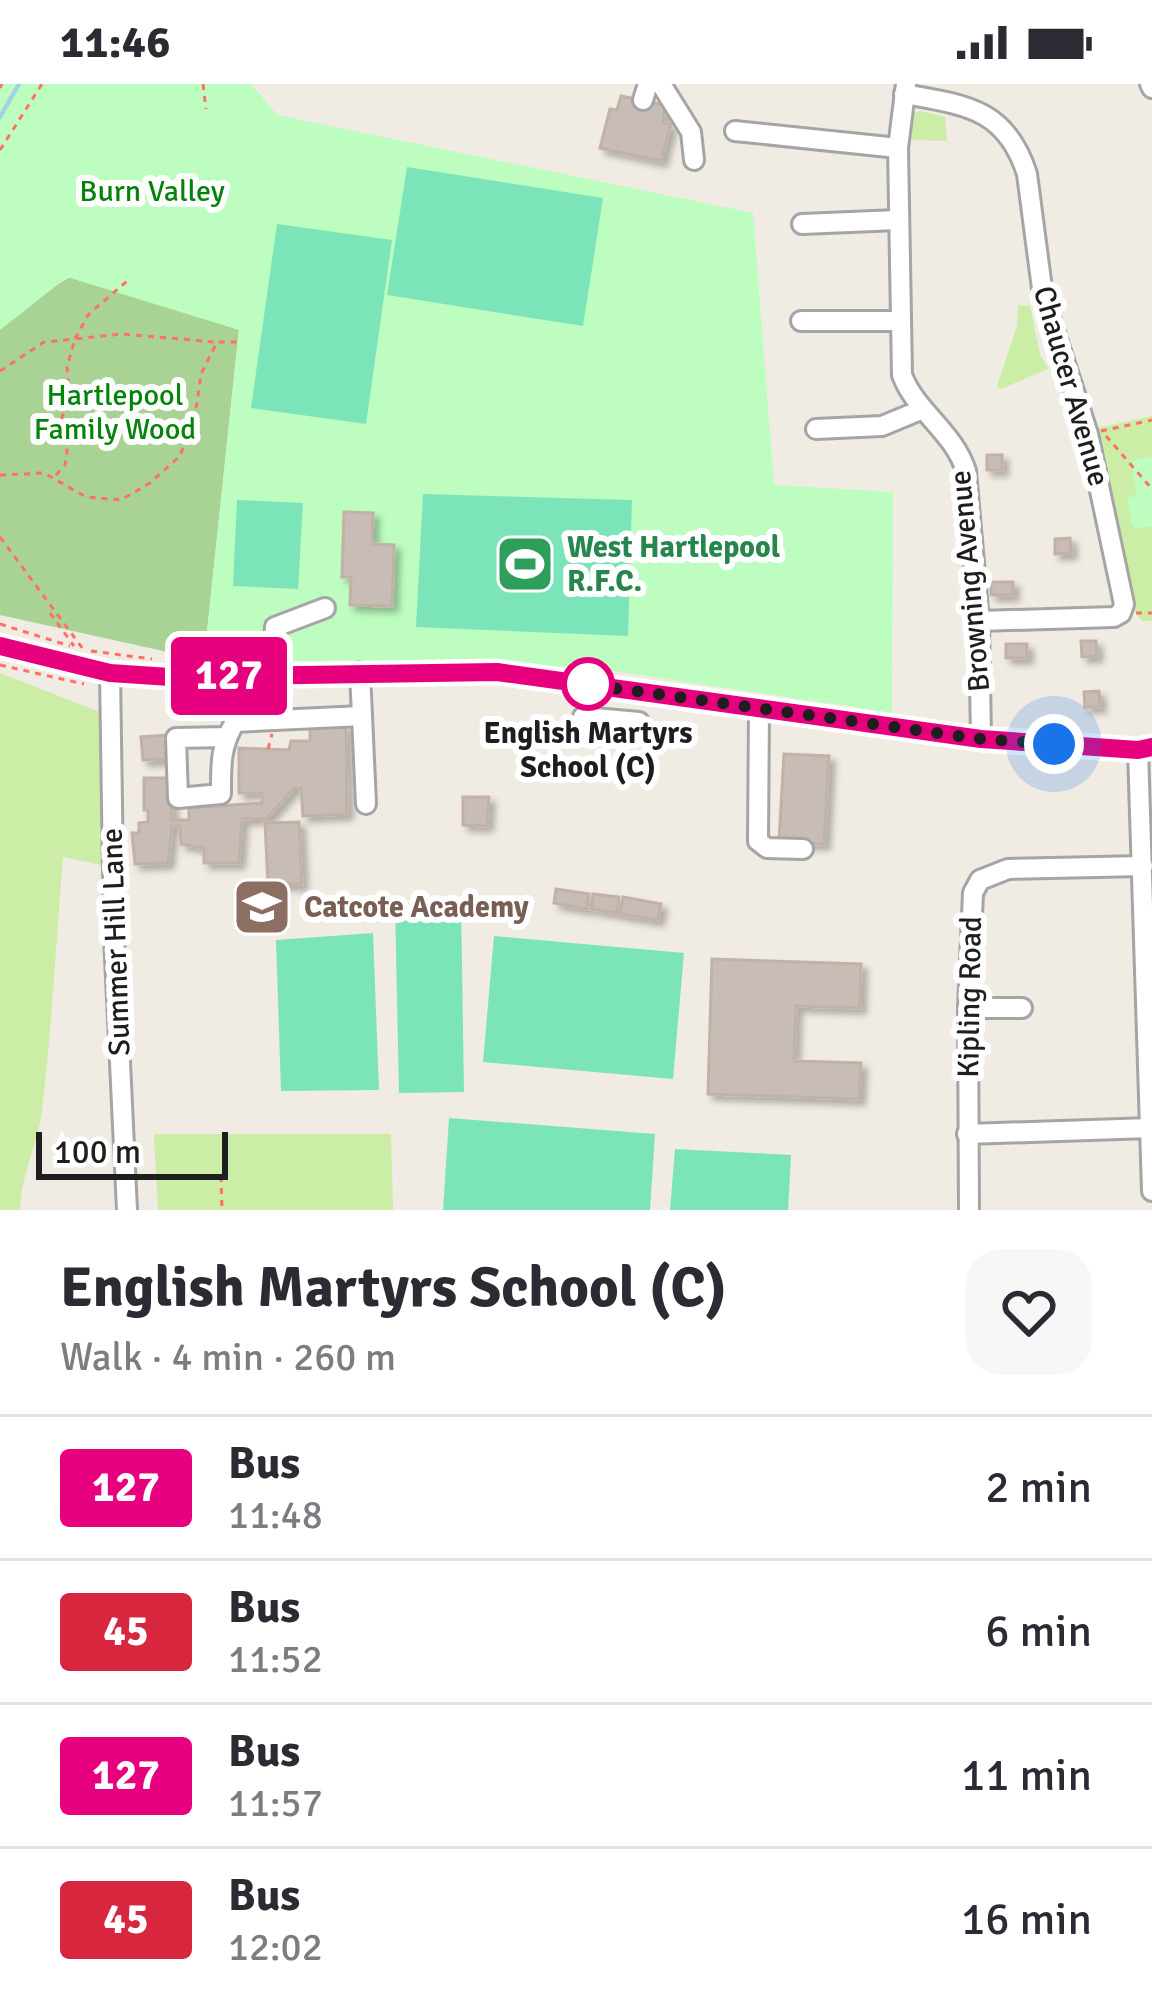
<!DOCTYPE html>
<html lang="en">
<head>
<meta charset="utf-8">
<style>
  body { margin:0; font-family:Signika,sans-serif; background:#f7f7f7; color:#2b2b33; height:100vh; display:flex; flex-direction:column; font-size:45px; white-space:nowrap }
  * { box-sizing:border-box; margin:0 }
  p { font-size:39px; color:#7c7c81 }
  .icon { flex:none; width:66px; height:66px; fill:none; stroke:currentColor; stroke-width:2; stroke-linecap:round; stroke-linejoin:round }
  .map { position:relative; height:1126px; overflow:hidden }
  .details { display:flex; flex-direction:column; background:#fff; flex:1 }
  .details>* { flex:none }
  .badge { padding:0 24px; border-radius:9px; font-size:42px; line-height:78px }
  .scale { position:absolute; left:36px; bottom:30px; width:192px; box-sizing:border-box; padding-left:12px; border:6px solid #1e1e1e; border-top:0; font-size:33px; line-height:42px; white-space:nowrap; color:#1e1e1e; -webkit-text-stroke:9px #fff; paint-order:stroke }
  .you { position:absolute; width:60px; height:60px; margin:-30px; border:9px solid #fff; border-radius:50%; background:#1a73e8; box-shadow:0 0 0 18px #1a73e833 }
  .map>.badge { position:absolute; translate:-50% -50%; box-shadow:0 0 0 6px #fff }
  .round { display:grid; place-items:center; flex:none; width:126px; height:126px; border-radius:36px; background:#f7f7f7 }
  .overview { display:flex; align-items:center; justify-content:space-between; height:204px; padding:0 60px }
  h1 { font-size:57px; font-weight:700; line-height:90px }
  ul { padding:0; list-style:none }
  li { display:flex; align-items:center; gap:36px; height:144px; padding:0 60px; border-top:3px solid #e1e1e2 }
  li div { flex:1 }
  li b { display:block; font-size:45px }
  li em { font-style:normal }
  li .badge { min-width:132px; font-weight:700; text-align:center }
  .status { display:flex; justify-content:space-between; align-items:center; height:84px; padding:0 60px; background:#fff; direction:ltr }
  .status svg { height:33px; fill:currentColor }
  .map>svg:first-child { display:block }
  .grass { fill:#cbeda5 }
  .forest { fill:#a9d295 }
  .park { fill:#bdfdc0 }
  .pitch { fill:#7ce4b9 }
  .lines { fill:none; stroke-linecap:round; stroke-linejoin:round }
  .stream { stroke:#a0d4e0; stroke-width:4.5 }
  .building { fill:#c8bdb6; stroke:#c2b1a4; stroke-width:3; filter:url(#shadow) }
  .minor-casing { stroke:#a5a5a5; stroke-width:24 }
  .path { stroke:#ff7065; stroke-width:3; stroke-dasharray:6 6; stroke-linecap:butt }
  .minor { stroke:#fff; stroke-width:18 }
  .line-casing { stroke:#fff; stroke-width:27 }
  .line { stroke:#e6007e; stroke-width:18 }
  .walk { stroke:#1e1e1e; stroke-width:12; stroke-dasharray:0 21.6 }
  .stop-dot { fill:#fff; stroke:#e6007e; stroke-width:6 }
  .labels { text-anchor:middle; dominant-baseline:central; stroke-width:12; stroke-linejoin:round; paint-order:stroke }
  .park-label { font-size:30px; fill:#04830b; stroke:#fff }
  .street-label { font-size:30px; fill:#1e1e1e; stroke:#fff }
  .leisure-label { font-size:30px; font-weight:bold; fill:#27864d; stroke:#fff; text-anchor:start }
  .stop-label { font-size:30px; font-weight:bold; fill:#1e1e1e; stroke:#fff }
  .education-label { font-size:30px; font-weight:bold; fill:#785e54; stroke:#fff; text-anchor:start }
</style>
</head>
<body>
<div class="status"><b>11:46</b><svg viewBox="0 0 49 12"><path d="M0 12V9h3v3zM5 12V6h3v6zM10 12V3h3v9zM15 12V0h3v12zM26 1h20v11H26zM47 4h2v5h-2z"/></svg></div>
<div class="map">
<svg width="1152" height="1126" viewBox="0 0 1152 1126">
  <defs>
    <filter id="shadow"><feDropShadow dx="5.5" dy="5.5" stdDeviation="3" flood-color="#0004"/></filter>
  </defs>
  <rect width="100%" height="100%" fill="#f0ebe3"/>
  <g class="grass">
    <polygon points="920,27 945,33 947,57 911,56 913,30"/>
    <polygon points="1018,221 1030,222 1040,270 1048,285 1001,305 997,302 1017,242"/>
    <polygon points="1152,332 1152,537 1142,537 1127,518 1088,346"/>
    <path d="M 0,589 L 100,628 L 102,781 L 63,773 C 56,857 52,942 42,1026 C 38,1061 20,1092 20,1126 L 0,1126 Z"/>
    <polygon points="154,1050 391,1050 393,1126 158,1126"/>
  </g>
  <polygon class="forest" points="73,191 239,245 204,576 0,531 0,236"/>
  <g class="park">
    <polygon points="0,0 251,0 277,31 753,129 774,401 893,408 892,629 588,583 204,576 239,246 67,193 0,246"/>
    <polygon points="1152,372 1152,442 1137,445 1132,441 1127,414 1136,412 1132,377"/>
  </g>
  <g class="pitch">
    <polygon points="407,83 603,114 583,242 387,211"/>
    <polygon points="277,140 392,156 366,340 251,324"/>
    <polygon points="423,410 632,416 628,552 416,543"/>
    <polygon points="237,416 303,419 298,505 233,502"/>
    <polygon points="461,817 464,1008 399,1009 395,819"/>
    <polygon points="373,849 379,1006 281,1007 276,856"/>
    <polygon points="494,852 684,869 673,995 483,978"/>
    <polygon points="449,1034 655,1050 650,1126 443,1126"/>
    <polygon points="675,1065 791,1071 788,1126 670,1126"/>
  </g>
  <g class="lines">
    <polyline class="stream" points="0,33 19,0"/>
  </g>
  <g class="building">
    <polygon points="621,12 665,21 663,39 671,40 661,77 600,64 610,25 617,26"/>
    <rect x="987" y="371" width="15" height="15"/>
    <polygon points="344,428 373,429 372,460 394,461 392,522 350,521 351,493 342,493"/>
    <polygon points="1070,454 1071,469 1055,470 1055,455"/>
    <rect x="991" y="498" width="22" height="13"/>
    <polygon points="1081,557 1096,557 1097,572 1082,573"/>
    <rect x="1006" y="560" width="21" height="14"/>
    <polygon points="1099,607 1100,623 1085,623 1084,608"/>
    <polygon points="310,641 346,641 347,730 303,732 301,704 294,704 267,734 242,735 239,779 204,779 204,764 181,760 180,742 172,742 168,779 135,780 132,749 139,749 139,739 148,738 148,726 144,726 144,694 171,694 172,736 189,736 189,724 262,719 262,709 239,709 239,664 289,666 291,657 310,657"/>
    <polygon points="168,651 169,675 143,676 141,653"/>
    <polygon points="784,670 829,672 824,760 779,758"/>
    <polygon points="463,713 489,713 487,742 463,741"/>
    <polygon points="299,738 302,800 268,801 265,739"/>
    <polygon points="556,805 589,810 587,825 554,819"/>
    <polygon points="593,810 619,813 617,829 591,825"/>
    <polygon points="623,813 661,820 658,836 620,830"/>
    <polygon points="712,875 861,880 860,924 796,922 794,977 861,979 859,1015 708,1010"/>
  </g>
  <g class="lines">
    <g class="minor-casing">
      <g id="minor">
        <polyline points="661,0 691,48 694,76"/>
        <path d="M 906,0 L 898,64 L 902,291 C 916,328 954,348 966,387 L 979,537 L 981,655"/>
        <polyline points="1150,0 1152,4"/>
        <path d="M 904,10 C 965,21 1006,24 1027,90 L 1043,212 L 1088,350 L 1124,520 L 1121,529 L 1114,533 L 979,537"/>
        <polyline points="643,16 648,0"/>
        <polyline points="735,47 898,64"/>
        <polyline points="802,140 898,136"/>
        <polyline points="801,237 901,237"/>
        <polyline points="816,345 882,342 923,325"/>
        <polyline points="0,562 110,589 178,593 497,588 981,655 1138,666 1152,663"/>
        <polyline points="360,588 366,720"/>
        <polyline points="110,589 114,852 127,1126"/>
        <polyline points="271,590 275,543 325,524"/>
        <polyline points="759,624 758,757 767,764 803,765"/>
        <polyline points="583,633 639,638"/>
        <path d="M 226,653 L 176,654 L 178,714 L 221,710 C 221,681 220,663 235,638 L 362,632"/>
        <polyline points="1138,666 1152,1107"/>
        <polyline points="968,924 1022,924"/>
        <polyline points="967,1050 1150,1044"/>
        <polyline points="969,1126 968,924 973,809 980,796 1008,785 1143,782"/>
      </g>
    </g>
    <g class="path">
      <polyline points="203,0 206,25"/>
      <polyline points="0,4 2,0"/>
      <polyline points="0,66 42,0"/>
      <polyline points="0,287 44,258 75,255 88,231 127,197"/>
      <polyline points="1101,347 1152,336"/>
      <polyline points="1106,352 1152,405"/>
      <polyline points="0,391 44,389 86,413 121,416 150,399 180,372 195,332 201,290 217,258 237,258"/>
      <polyline points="56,391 65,381 67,367 61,337 69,311 67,283 75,255 121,250 215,258"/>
      <polyline points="0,453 83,565"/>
      <polyline points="50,529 74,562"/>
      <polyline points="1136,529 1152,529"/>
      <polyline points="0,540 70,562"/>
      <polyline points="91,567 152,575"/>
      <polyline points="179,577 187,566"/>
      <polyline points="0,581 84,600"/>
      <polyline points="268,665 272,650"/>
      <polyline points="221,1092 222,1126"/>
    </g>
    <use href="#minor" class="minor"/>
  </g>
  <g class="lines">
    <g class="line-casing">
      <polyline id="line" points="0,562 110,589 170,593 497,588 981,655 1138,666 1152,663"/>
    </g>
    <use href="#line" class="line"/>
    <polyline class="walk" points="588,600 570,598 981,655 1054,660"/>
  </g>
  <defs>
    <g id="stadium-square" transform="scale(3)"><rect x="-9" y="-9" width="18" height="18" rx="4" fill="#2e9e5b" stroke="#fff"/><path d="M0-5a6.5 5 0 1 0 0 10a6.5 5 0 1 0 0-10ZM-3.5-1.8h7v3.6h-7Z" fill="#fff"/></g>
    <g id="school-square" transform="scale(3)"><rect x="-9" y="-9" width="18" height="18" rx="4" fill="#8d6e63" stroke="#fff"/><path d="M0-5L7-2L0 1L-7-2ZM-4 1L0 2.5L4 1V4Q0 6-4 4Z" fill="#fff"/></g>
  </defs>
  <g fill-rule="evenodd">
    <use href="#stadium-square" x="525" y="480"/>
    <use href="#school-square" x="262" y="823"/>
  </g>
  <circle class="stop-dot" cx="588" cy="600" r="24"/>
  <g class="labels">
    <g class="park-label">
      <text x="152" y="107">Burn Valley</text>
      <text x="115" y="311">Hartlepool<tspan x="115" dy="34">Family Wood</tspan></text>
    </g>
    <g class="street-label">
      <text transform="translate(1071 302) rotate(74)">Chaucer Avenue</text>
      <text transform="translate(970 497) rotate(-95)">Browning Avenue</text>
      <text transform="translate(116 858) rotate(-92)">Summer Hill Lane</text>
      <text transform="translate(970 913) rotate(-89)">Kipling Road</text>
    </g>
    <g class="leisure-label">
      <text x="567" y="463">West Hartlepool<tspan x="567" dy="34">R.F.C.</tspan></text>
    </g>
    <g class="stop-label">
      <text x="588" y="649">English Martyrs<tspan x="588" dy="34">School (C)</tspan></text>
    </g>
    <g class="education-label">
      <text x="304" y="823">Catcote Academy</text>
    </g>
  </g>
</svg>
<div class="scale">100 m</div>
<div class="you" style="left:1054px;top:660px"></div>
<b class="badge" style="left:229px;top:592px;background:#e6007e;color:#fff">127</b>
</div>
<section class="details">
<div class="overview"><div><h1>English Martyrs School (C)</h1><p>Walk · 4 min · 260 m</p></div><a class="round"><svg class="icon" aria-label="heart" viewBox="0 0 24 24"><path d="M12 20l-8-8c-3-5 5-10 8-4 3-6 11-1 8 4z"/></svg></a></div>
<ul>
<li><span class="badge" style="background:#e6007e;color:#fff">127</span><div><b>Bus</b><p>11:48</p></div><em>2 min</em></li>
<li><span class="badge" style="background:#d7263d;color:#fff">45</span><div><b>Bus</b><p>11:52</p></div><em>6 min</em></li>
<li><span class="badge" style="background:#e6007e;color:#fff">127</span><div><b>Bus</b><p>11:57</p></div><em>11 min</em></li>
<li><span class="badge" style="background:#d7263d;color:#fff">45</span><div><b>Bus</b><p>12:02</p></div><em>16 min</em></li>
</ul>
</section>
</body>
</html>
